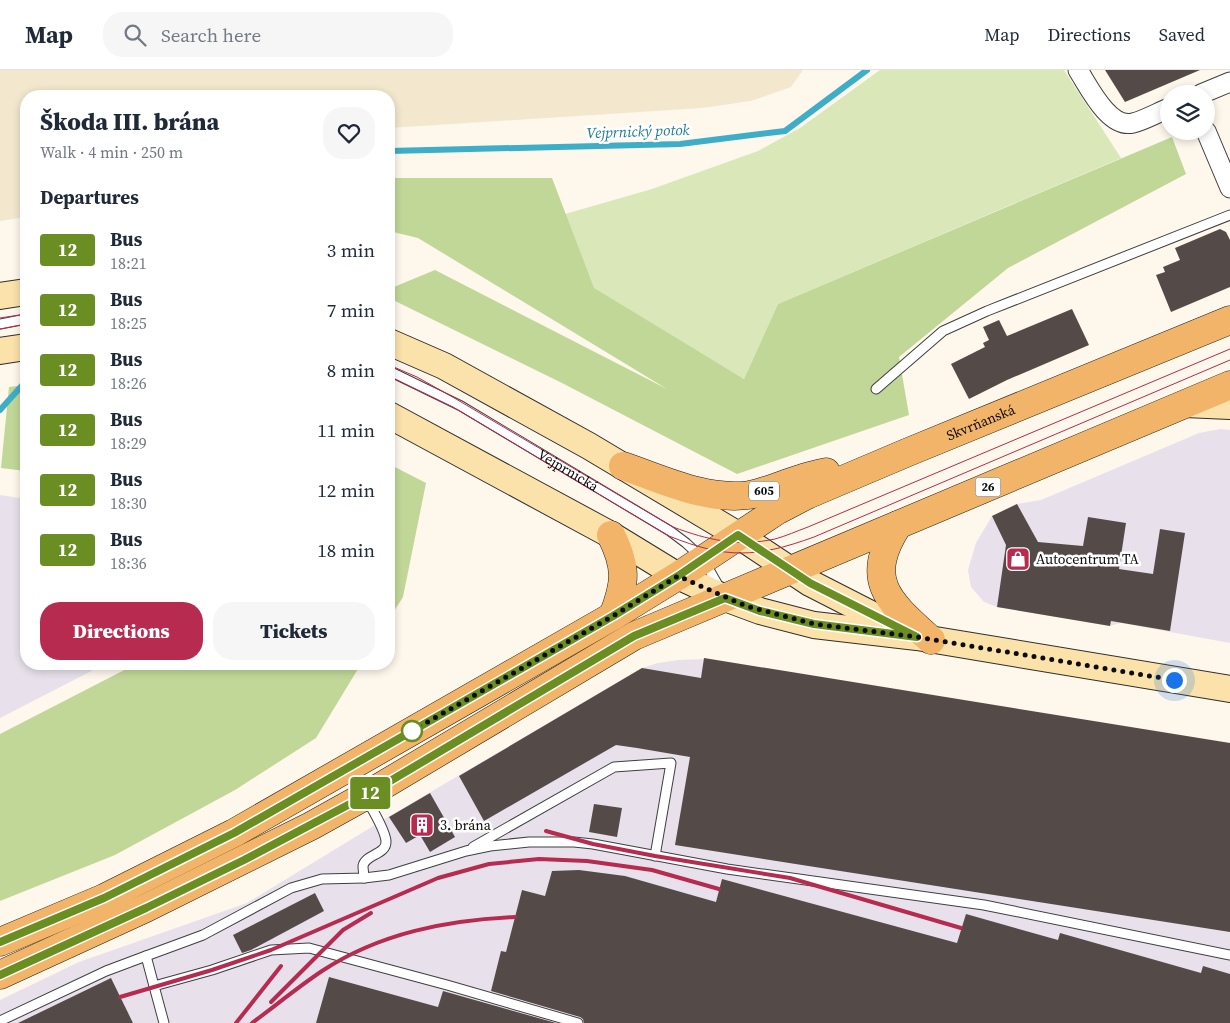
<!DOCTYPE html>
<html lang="en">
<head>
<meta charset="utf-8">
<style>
  body { margin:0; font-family:"Source Serif 4",serif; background:#f6f6f7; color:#1f2937; height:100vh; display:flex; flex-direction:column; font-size:19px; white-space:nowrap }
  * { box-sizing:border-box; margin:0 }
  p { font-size:16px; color:#747a83 }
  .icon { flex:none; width:28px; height:28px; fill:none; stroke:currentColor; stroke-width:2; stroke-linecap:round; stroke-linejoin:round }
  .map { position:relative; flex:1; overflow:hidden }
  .side { position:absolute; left:20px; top:20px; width:375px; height:580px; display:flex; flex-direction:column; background:#fff; border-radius:20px; box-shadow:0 2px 8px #0003 }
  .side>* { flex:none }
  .badge { padding:0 10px; border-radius:4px; font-size:18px; line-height:32px }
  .controls { position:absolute; left:1160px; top:15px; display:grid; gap:10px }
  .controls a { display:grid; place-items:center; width:55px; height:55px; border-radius:50%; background:#fff; box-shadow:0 2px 8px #0003; font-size:25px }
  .you { position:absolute; width:25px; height:25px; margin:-12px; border:4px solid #fff; border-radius:50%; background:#1a73e8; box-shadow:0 0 0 8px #1a73e833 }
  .map>.badge { position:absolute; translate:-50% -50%; box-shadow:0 0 0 2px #fff }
  h2 { padding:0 20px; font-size:19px; line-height:45px }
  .round { display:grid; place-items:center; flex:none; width:52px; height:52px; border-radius:20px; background:#f6f6f7 }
  .summary { display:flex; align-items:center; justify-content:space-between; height:85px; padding:0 20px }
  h1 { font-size:24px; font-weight:800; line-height:38px }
  .button { display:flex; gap:10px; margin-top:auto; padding:10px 20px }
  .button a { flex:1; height:58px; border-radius:20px; background:#b62b4f; color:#fff; font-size:20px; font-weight:800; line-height:58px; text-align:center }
  .button a+a { background:#f6f6f7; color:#1f2937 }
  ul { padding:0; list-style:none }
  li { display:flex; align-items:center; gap:15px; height:60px; padding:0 20px }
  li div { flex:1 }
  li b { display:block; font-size:19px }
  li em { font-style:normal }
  li .badge { min-width:55px; font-weight:700; text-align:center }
  header { display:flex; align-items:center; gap:30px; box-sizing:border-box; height:70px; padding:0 25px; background:#fff; border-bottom:1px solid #e0e1e3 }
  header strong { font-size:24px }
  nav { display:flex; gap:28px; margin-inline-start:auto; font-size:18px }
  .search { width:350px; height:45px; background:#f6f6f7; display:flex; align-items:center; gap:12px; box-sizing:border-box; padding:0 18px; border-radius:20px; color:#747a83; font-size:19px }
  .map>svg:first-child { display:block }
  .industrial { fill:#e8e1eb }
  .farmland { fill:#f3e8ce }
  .green { fill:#dae7b8 }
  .forest { fill:#c1d798 }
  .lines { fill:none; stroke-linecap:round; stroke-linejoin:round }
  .stream { stroke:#3eadc7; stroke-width:6 }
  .building { fill:#544b49 }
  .lane-casing { stroke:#3f3f3f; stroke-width:11 }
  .street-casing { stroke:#3f3f3f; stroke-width:21 }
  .secondary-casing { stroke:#2e2e2e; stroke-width:28 }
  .primary-casing { stroke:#1d1d1d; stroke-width:29 }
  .lane { stroke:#fff; stroke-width:9 }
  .street { stroke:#fff; stroke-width:19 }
  .secondary { stroke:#fbe1aa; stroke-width:26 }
  .primary { stroke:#f2b468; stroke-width:28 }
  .tram { stroke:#b62b4f; stroke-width:1 }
  .rail { stroke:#b62b4f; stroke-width:4 }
  .line-casing { stroke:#fff; stroke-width:11 }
  .line { stroke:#6b8e23; stroke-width:8 }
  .walk { stroke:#0c0c0c; stroke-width:5; stroke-dasharray:0 9 }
  .stop-dot { fill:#fff; stroke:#6b8e23; stroke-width:2.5 }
  .labels { text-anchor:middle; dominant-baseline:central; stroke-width:5; stroke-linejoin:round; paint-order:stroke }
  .shield { fill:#fff; stroke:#555; stroke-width:1 }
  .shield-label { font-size:12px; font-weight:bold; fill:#0c0c0c }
  .street-label { font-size:14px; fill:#0c0c0c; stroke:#fff }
  .poi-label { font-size:14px; fill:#0c0c0c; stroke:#fff; text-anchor:start }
  .water-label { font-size:15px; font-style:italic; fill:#1b7c98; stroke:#fff }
</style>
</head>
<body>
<header>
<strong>Map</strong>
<div class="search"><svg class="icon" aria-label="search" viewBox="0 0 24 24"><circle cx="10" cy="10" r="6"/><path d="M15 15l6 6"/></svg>Search here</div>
<nav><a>Map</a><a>Directions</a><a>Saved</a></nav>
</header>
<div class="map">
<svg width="1230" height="953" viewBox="0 0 1230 953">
  <rect width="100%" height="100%" fill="#fef7ec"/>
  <g class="industrial">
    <polygon points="1220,359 1230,360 1230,573 1121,553 1110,556 997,537 984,532 971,517 968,500 976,473 992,446 1017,434 1041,430 1199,363"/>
    <polygon points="0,425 26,429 26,594 105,594 0,648"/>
    <polygon points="705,589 1230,674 1230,953 0,953 0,930 79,892 247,833 388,747 642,598 658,593 679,590"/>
  </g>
  <polygon class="farmland" points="0,0 803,0 791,17 751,31 702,38 389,58 389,26 26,26 26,147 0,151"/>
  <polygon class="green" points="880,0 1064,0 1121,88 778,234 744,309 499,163 652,119 758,81 800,58"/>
  <g class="forest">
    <polygon points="1172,67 1186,104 1008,198 899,287 909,345 737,404 562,313 389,228 389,219 435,200 667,319 418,168 389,161 389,108 552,108 594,218 744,309 778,234"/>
    <polygon points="26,315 26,401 1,398 9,317"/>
    <polygon points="389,394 426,413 403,527 389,549"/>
    <polygon points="136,594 361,594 316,668 235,720 115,785 0,831 0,664"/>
  </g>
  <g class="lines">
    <g class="stream">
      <polyline points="389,81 680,74 785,61 867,0"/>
      <polyline points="0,340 26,311"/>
    </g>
  </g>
  <g class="building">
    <polygon points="1105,0 1200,0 1125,32"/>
    <polygon points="1220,159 1226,162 1230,170 1230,217 1171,242 1156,205 1165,202 1163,197 1180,190 1175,178"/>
    <polygon points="1072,239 1089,275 1007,310 969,329 951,294 985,277 983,273 989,270 983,257 999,250 1007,266"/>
    <polygon points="1017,434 1038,472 1083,476 1088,447 1126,453 1119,499 1153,504 1160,459 1185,463 1170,561 1111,551 1110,556 997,537 1006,475 992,446"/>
    <polygon points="704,588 1230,673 1230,862 675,775 690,687 637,678 616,675 484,751 459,706 642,598 701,608"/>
    <polygon points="430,723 455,767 430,782 420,765 406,773 389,747"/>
    <polygon points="594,734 622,738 617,767 589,762"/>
    <polygon points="579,800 625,806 716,832 722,809 957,873 966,844 1058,870 1060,863 1201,903 1203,896 1230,904 1230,953 584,953 583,949 580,947 491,921 501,881 506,882 522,820 545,826 552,801"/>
    <polygon points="315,823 324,841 251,880 242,883 233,865"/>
    <polygon points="329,907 438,937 443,921 556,953 316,953"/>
    <polygon points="111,908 133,953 18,953"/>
  </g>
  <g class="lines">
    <g class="lane-casing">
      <g id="lane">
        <polyline points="0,254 26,249"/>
        <path id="s1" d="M 389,301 L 461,336 L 670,461 L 686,473 L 703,489 L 719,517"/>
        <polyline points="876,319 943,261 987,241 1230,145"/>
        <polyline points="473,777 614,697 671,693 655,786"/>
        <path d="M 364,808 C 364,804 363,800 363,796 C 365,784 387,785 386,771 C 385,759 372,739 366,728"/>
        <polyline points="146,886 203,865 291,818 322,809 364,808 389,805 466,781 490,776 529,772 574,772 593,774 727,799 984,835 1230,885"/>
        <polyline points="0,951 106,901 146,886 154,916"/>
        <polyline points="164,953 154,916 212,900 271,880 309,878 447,915 578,953"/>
      </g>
    </g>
    <g class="street-casing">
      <g id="street">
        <path d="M 1078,0 C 1089,17 1109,59 1133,53 C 1145,50 1157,43 1169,38"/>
        <polyline points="1201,24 1230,12"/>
        <polyline points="1206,61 1230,118"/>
      </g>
    </g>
    <g class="secondary-casing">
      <g id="secondary">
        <polyline points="0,226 26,222"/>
        <polyline points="389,272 444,296 589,376 738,465 810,513 900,559"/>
        <polyline points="0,281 26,277"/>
        <polyline points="1185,334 1230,336"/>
        <polyline points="389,345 611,465 678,506 725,528 760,541 814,555 917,567 1230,619"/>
      </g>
    </g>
    <g class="primary-casing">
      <g id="primary">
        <path d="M 623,396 C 662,409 706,431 749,425 C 767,422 783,414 800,409 C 809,406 818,404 826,402"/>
        <path d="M 898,455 C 862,511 889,532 931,570"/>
        <path d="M 611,465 C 627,497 626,513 613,546"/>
        <path id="s2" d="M 0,872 L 104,828 L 234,763 L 613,546 L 678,506 L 778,440 L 807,425 L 906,383 L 1230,250"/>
        <polyline points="0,905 146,838 311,756 365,726 634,566 1230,315"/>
      </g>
    </g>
    <use href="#lane" class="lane"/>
    <use href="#street" class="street"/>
    <use href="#secondary" class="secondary"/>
    <use href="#primary" class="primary"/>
    <g class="tram">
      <polyline points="0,248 26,244"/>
      <polyline points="0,259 26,254"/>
      <path d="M 389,295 L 417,307 L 456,329 L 673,457 C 708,470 737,477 775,469 C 786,466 797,461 808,457 L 1230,279"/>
      <path d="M 389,306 L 453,337 L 669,466 C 726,489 756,488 814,467 L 1230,290"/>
    </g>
    <g class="rail">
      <polyline points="546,761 593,774 655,786 790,808 961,858"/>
      <polyline points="120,927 212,900 271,880 438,808 489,794 539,789 587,791 652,800 719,819"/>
      <polyline points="271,932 343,860 371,843"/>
      <polyline points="236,953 281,896"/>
      <path d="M 252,953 C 275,936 298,917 322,901 C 380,863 447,850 515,847"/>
    </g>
  </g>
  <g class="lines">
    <g class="line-casing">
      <polyline id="line" points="0,872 104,828 234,763 613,546 678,506 738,465 810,513 917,567 814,554 760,541 725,528 634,566 365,726 244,790 146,838 0,905"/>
    </g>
    <use href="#line" class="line"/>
    <polyline class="walk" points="412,661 613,546 678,506 746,536 814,554 917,567 1174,610"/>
  </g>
  <defs>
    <g id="shop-square" transform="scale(1.25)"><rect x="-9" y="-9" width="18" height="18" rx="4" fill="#b62b4f" stroke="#fff"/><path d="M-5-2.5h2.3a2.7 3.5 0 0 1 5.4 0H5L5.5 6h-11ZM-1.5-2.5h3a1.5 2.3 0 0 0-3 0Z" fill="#fff"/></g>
    <g id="building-square" transform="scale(1.25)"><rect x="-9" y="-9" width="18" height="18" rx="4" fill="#b62b4f" stroke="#fff"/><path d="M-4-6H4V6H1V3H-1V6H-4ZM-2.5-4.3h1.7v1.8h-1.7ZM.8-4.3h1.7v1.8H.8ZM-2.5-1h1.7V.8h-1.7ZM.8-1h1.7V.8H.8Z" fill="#fff"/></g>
  </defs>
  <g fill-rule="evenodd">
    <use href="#shop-square" x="1018" y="489"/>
    <use href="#building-square" x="422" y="755"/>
  </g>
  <circle class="stop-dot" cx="412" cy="661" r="10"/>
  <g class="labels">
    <g class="shield">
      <rect x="975.5" y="407.5" width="25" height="19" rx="4"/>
      <rect x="749" y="411.5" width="30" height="19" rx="4"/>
    </g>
    <g class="shield-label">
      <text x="988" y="417">26</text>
      <text x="764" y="421">605</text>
    </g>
    <g class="street-label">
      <text stroke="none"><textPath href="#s2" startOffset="1112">Skvrňanská</textPath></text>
      <text stroke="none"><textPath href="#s1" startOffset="205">Vejprnická</textPath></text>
    </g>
    <g class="poi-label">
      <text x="1036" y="489">Autocentrum TA</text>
      <text x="440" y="755">3. brána</text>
    </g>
    <g class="water-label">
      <text transform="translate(638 61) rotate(-2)">Vejprnický potok</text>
    </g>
  </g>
</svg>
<div class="controls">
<a><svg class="icon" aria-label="layers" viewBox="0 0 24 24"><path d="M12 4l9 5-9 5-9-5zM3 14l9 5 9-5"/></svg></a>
</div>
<div class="you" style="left:1174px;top:610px"></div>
<b class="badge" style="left:370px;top:723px;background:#6b8e23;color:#fff">12</b>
<section class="side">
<div class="summary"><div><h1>Škoda III. brána</h1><p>Walk · 4 min · 250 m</p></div><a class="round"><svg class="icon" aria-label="heart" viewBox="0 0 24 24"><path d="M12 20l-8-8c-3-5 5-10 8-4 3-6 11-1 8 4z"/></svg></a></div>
<h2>Departures</h2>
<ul>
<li><span class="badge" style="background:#6b8e23;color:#fff">12</span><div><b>Bus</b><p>18:21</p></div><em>3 min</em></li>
<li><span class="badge" style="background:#6b8e23;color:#fff">12</span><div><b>Bus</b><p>18:25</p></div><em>7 min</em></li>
<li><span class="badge" style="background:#6b8e23;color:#fff">12</span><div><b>Bus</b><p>18:26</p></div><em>8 min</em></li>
<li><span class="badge" style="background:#6b8e23;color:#fff">12</span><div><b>Bus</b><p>18:29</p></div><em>11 min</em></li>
<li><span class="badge" style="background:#6b8e23;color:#fff">12</span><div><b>Bus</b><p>18:30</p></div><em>12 min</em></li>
<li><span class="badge" style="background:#6b8e23;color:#fff">12</span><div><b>Bus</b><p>18:36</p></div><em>18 min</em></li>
</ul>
<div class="button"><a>Directions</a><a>Tickets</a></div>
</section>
</div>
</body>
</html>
